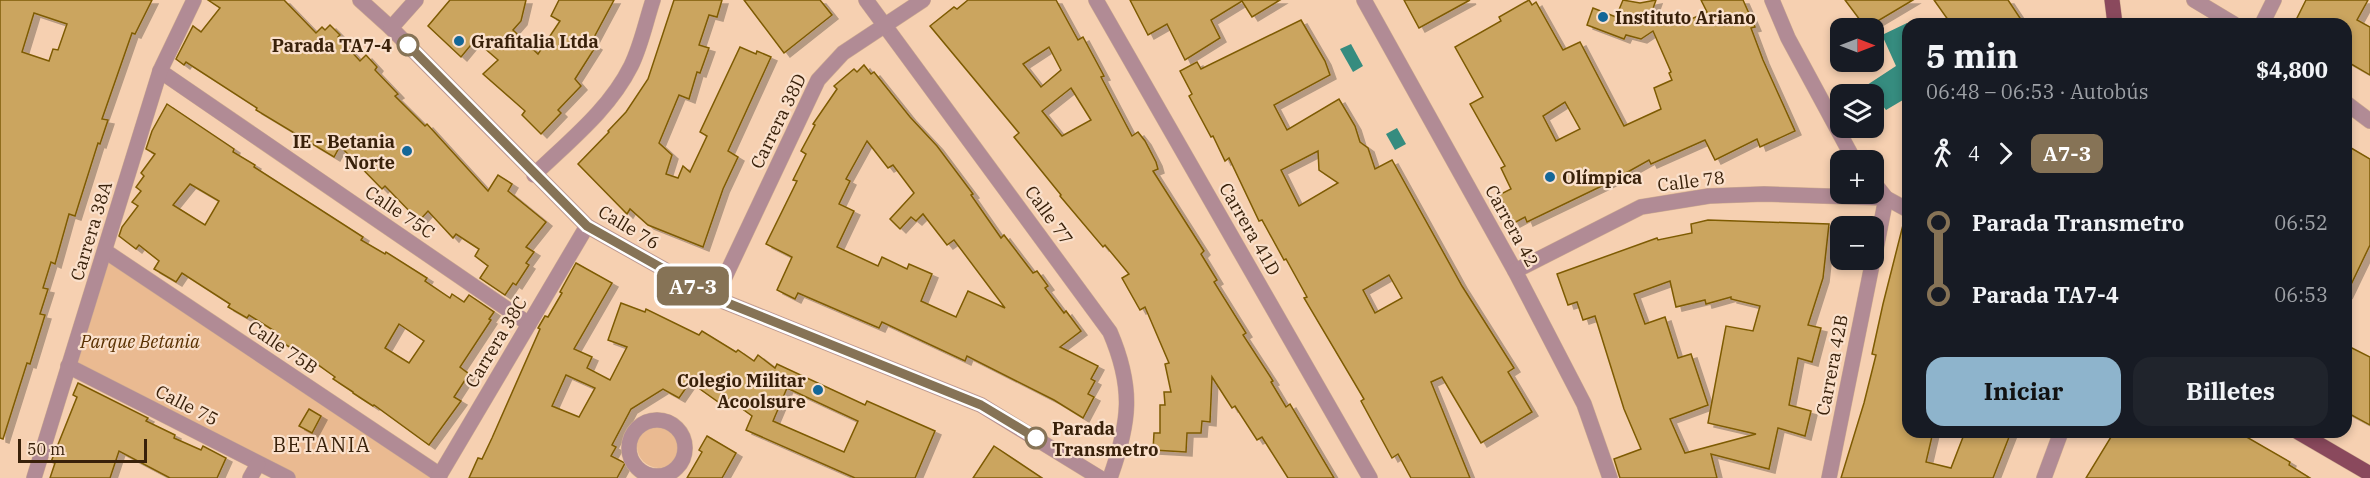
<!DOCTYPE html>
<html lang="es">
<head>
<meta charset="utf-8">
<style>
  body { margin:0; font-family:"IBM Plex Serif",serif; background:#20242c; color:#f1f3f6; height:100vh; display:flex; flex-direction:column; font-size:22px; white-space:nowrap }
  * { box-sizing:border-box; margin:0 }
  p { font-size:20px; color:#9ea1a6 }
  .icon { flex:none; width:33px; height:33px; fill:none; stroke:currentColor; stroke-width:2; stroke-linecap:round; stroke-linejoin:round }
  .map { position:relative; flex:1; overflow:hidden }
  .side { position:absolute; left:1902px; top:18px; width:450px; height:420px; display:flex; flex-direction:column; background:#171b24; border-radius:18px; box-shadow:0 3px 9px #0003 }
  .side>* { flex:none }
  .badge { padding:0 12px; border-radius:9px; font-size:21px; line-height:39px }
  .needle { width:39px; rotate:90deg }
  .controls { position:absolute; left:1830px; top:18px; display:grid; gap:12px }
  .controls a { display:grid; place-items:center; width:54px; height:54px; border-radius:12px; background:#171b24; box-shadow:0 3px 9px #0003; font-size:30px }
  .scale { position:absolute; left:18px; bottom:15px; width:129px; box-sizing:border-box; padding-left:6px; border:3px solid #39210a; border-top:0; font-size:16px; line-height:21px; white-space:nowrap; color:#39210a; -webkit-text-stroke:4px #fae0cb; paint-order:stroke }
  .map>.badge { position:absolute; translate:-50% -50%; box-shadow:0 0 0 3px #fff }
  .legs { display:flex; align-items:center; gap:9px; height:66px; padding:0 24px; font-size:20px }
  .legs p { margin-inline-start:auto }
  .summary { display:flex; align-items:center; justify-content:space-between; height:102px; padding:0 24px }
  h1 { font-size:33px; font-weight:700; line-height:45px }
  .primary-button { display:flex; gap:12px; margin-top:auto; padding:12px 24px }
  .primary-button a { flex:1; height:69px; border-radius:18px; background:#8eb4cc; color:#111; font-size:24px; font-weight:700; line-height:69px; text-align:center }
  .primary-button a+a { background:#20242c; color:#f1f3f6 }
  ul { padding:0 24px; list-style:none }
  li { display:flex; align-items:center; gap:21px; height:72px; font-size:22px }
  li i { display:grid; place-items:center; width:9px; height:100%; margin:0 8px; background:currentColor }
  li i::after { content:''; width:15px; height:15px; margin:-8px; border:4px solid; border-radius:50%; background:#171b24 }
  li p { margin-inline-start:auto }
  li:first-child i { background:linear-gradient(#0000 50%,currentColor 0) }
  li:last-child i { background:linear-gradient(currentColor 50%,#0000 0) }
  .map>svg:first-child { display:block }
  .green { fill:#eaba91 }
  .water { fill:#368c7f }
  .building { fill:#cba55f; stroke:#7e5b06; stroke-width:1.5; fill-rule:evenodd; filter:url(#shadow) }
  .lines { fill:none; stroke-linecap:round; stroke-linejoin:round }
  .minor-casing { stroke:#d0ad90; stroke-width:16 }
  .major-casing { stroke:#d0ad90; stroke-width:16 }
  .minor { stroke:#b18b95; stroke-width:15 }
  .major { stroke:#8a495d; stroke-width:15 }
  .line-1-casing { stroke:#fff; stroke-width:14 }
  .line-1 { stroke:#867356; stroke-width:9 }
  .poi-dot { fill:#146798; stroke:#fae0cb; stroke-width:2 }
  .stop-1-dot { fill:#fff; stroke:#867356; stroke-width:3 }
  .labels { text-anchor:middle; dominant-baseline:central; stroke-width:4.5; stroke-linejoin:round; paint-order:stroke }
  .poi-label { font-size:18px; font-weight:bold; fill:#39210a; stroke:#fae0cb; text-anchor:start }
  .stop-label { font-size:18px; font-weight:bold; fill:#39210a; stroke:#fae0cb; text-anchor:end }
  .street-label { font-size:18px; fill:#39210a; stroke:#fae0cb }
  .park-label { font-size:18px; font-style:italic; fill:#593001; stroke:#fae0cb }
  .neighbourhood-label { font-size:20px; letter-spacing:1.5px; fill:#39210a; stroke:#fae0cb }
</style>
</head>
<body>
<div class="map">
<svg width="2370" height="478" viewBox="0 0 2370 478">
  <defs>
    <filter id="shadow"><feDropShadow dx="6" dy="4" stdDeviation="0" flood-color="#0004"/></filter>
  </defs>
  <rect width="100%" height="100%" fill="#f6d0b1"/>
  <g class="green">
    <polygon points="105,251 438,478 291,478 68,366"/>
    <circle cx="659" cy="446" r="22"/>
  </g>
  <g class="water">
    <polygon points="1907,23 1908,97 1886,110 1867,85 1896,66 1882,35"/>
    <polygon points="1351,44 1363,66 1353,72 1340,49"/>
    <polygon points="1397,128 1406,144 1395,150 1386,134"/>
  </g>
  <g class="building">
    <path d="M 0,0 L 152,0 L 135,34 L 132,33 L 102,119 L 108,120 L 100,144 L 98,143 L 75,216 L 69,214 L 55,264 L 51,262 L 43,288 L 48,289 L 40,314 L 45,315 L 30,364 L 27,363 L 3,439 L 0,438 ZM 34,13 L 67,24 L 58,50 L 53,49 L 49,61 L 22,52 Z"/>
    <polygon points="208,0 284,0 316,33 322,27 325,30 330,25 340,35 338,37 360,61 366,55 377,67 375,70 398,94 395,96 425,126 427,124 488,191 498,175 512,184 508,191 546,222 526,247 534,252 526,263 529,265 516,285 513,283 505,295 480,278 488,266 475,256 479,249 456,234 453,238 428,211 419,221 385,186 382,189 340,146 334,157 256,110 257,108 186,62 184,65 176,59 193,26 201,32 220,8"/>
    <polygon points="450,0 526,0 521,21 513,30 538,54 560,21 551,16 559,0 614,0 591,43 596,46 575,79 581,86 558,110 561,113 541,134 522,115 525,111 483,74 498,60 475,40 461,57 428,26"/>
    <polygon points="674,0 722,0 717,17 709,15 699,45 709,48 700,73 697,72 689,99 679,95 659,143 672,155 666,174 678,178 683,166 690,172 707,136 700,132 740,47 756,54 757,51 771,57 728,151 738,157 723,189 703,247 648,225 630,209 627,214 578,164 609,132 608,131 626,112 648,79"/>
    <polygon points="744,0 820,0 832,15 784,53"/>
    <path d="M 968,0 L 1056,0 L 1078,40 L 1083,37 L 1104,76 L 1101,77 L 1132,136 L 1138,132 L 1145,141 L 1156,162 L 1158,169 L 1153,171 L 1204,251 L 1201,254 L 1217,280 L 1214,282 L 1246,333 L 1243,335 L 1273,381 L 1271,382 L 1286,407 L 1290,404 L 1334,478 L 1288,478 L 1262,437 L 1257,440 L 1235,406 L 1232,408 L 1212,377 L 1210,422 L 1202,421 L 1201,433 L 1187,433 L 1186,452 L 1153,450 L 1154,433 L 1160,433 L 1160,405 L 1165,405 L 1164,392 L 1171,392 L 1165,364 L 1169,363 L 1145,307 L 1140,310 L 1122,278 L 1129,274 L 1105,245 L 1103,247 L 1060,196 L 1061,195 L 1014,137 L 1019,133 L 930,26 L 954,7 L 957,9 ZM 1049,47 L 1061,70 L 1041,87 L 1023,64 ZM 1071,88 L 1091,120 L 1062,136 L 1042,111 Z"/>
    <polygon points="1130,0 1280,0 1252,17 1242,1 1211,20 1220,38 1185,60 1167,24 1148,35"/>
    <polygon points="1404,0 1470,0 1419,28"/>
    <path d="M 1529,0 L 1532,5 L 1536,2 L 1563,50 L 1580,42 L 1624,126 L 1661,109 L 1654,88 L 1672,80 L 1669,73 L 1671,72 L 1653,31 L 1641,39 L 1626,35 L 1624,39 L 1587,25 L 1593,8 L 1616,17 L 1623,0 L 1640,3 L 1656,0 L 1651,14 L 1678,25 L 1707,12 L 1701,0 L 1743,0 L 1755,27 L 1751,28 L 1763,60 L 1795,131 L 1760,147 L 1757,139 L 1715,160 L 1705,140 L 1651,164 L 1649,160 L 1608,183 L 1527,222 L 1525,217 L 1514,223 L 1499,195 L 1511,189 L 1501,168 L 1505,166 L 1470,104 L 1483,97 L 1455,47 L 1501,21 L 1499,17 ZM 1565,102 L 1580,129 L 1556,141 L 1543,116 Z"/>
    <polygon points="1845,0 1913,0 1866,28"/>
    <polygon points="1934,0 2008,0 2024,24 1951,24"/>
    <polygon points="2306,0 2368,0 2357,20 2370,27 2370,75 2346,61 2346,24 2294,24"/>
    <path d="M 1301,20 L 1325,61 L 1330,75 L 1274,105 L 1287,130 L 1339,99 L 1355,126 L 1360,142 L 1368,148 L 1375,169 L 1392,160 L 1462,286 L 1514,368 L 1508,372 L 1532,412 L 1481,443 L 1442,377 L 1431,382 L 1470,478 L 1411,478 L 1398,454 L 1392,458 L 1361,401 L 1364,399 L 1304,298 L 1307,297 L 1286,259 L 1284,260 L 1262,220 L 1259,221 L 1229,158 L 1225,161 L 1213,136 L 1211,137 L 1189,96 L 1192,94 L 1180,71 L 1197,62 L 1201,69 ZM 1318,151 L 1319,170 L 1338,183 L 1299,206 L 1281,170 ZM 1389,275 L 1402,298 L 1375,313 L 1363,290 Z"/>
    <path d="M 864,65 L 871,74 L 874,72 L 910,117 L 937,146 L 973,194 L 971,195 L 1001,238 L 1004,235 L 1033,273 L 1037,271 L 1048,286 L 1045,288 L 1064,313 L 1066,311 L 1081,331 L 1060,347 L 1098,366 L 1091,379 L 1095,381 L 1088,394 L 1094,397 L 1083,418 L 1054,400 L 967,356 L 965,361 L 882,322 L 879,328 L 798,293 L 795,299 L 777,290 L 792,257 L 766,244 L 797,181 L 793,180 L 806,154 L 801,151 L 815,125 L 813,124 L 837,89 L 834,86 L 854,69 L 857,72 ZM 867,141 L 888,168 L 893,165 L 914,193 L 890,219 L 900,229 L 911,217 L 916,221 L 923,214 L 947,245 L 954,240 L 1005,308 L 968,291 L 956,317 L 921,301 L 932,274 L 909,264 L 907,269 L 882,257 L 878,266 L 837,247 L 854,211 L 839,204 L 850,181 L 846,179 Z"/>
    <path d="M 167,104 L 234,149 L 233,152 L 255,165 L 254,167 L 363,237 L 361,240 L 385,254 L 386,252 L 427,278 L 425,281 L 450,298 L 452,294 L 464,302 L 469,295 L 494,312 L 489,319 L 491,320 L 460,367 L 469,374 L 454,397 L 461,401 L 429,445 L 374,405 L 373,406 L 353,393 L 353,392 L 333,379 L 335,377 L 314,362 L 270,335 L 273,330 L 249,315 L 247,318 L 228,307 L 230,304 L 182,273 L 176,282 L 154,269 L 159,261 L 139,245 L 136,249 L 119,236 L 122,227 L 138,206 L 132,202 L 141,191 L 136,187 L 144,176 L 141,173 L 155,154 L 146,149 L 152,131 ZM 190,184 L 219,201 L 205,225 L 173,205 ZM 399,324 L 424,341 L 409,363 L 385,348 Z"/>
    <polygon points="2346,145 2370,159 2370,245 2346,295"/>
    <path d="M 1708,220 L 1829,224 L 1823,278 L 1808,325 L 1821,328 L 1812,362 L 1798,358 L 1789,405 L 1811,411 L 1805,436 L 1778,428 L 1769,469 L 1711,454 L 1717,478 L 1620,478 L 1614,459 L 1641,449 L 1624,409 L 1595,316 L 1583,320 L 1577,302 L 1568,305 L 1557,274 L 1657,238 L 1658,240 L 1692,233 L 1691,224 ZM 1670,281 L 1676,307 L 1705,300 L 1706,304 L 1731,297 L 1731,299 L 1760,306 L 1753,331 L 1726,326 L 1708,423 L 1756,434 L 1685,453 L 1670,419 L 1708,405 L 1691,354 L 1678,358 L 1665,317 L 1645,324 L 1634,294 Z"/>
    <polygon points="1903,225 1908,225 1908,432 1933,432 1926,462 1951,468 1965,432 2011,432 1993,478 1841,478 1864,403 1876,355 1872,354 1883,304"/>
    <path d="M 576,263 L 612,283 L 574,349 L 592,357 L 587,368 L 610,380 L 627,347 L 608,340 L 621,303 L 645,312 L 646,309 L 699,335 L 702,331 L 736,352 L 738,350 L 754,361 L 758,355 L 775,368 L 777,364 L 865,405 L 867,401 L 935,431 L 915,478 L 855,478 L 746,430 L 752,416 L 726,397 L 721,404 L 690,382 L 679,398 L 663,389 L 631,409 L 612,445 L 616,447 L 611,456 L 625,463 L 617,478 L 469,478 L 478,458 L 482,459 L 492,438 L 540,329 L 538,328 L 545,316 L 548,317 L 562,293 L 560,292 ZM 566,375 L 595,388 L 579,417 L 552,406 ZM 787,388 L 858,421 L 844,452 L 773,421 Z"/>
    <polygon points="2346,345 2370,357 2370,425 2346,412"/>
    <polygon points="78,383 148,418 146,421 175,435 174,438 201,450 203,446 226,458 217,478 170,478 119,451 110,478 50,478 55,463 51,462 77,397 73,395"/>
    <polygon points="309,409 321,416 312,433 299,426"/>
    <polygon points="2114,432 2238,432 2290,462 2289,465 2310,478 2086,478"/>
    <polygon points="707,436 736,453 722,478 687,478 702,452 699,450"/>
    <polygon points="994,446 1042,478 973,478"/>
  </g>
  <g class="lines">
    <g class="minor-casing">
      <g id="minor">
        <polyline points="360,0 391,28 587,226 715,298 981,405 1100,478"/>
        <path d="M 866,0 L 1110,332 C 1134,388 1130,422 1110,478"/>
        <polyline points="1096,0 1370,478"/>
        <polyline points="1364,0 1515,271 1584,404 1610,478"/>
        <polyline points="1772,0 1788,38 1854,160"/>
        <polyline points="2194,0 2234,24"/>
        <polyline points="2262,24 2274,0"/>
        <polyline points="391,28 416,0"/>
        <polyline points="160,71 529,324"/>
        <polyline points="2346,103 2370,121"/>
        <path d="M 534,175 C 569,141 609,110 631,66 C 641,46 646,21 653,0"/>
        <polyline points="1874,183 1886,198 1908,210"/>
        <polyline points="105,251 440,475"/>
        <polyline points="1874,259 1886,198"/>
        <polyline points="1515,271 1641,207 1709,196 1764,194 1886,198"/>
        <polyline points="715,298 818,80 843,53 923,0"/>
        <polyline points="68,366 288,478"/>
        <circle cx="657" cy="448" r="28"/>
        <polyline points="34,478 160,71 194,0"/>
        <polyline points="250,478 258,464"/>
        <polyline points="438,478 587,226"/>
        <polyline points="1829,478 1873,260"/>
        <polyline points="2044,478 2061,432"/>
      </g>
    </g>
    <g class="major-casing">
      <g id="major">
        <polyline points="2112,0 2115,24"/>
        <polyline points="2298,432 2370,474"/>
      </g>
    </g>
    <use href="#minor" class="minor"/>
    <use href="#major" class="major"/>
  </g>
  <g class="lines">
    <g class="line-1-casing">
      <polyline id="line-1" points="408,45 587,226 715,298 981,405 1036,438"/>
    </g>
    <use href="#line-1" class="line-1"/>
  </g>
  <g class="poi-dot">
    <circle cx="1603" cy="17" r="6"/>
    <circle cx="459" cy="41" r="6"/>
    <circle cx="407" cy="151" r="6"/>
    <circle cx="1550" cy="177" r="6"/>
    <circle cx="818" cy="390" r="6"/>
  </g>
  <g class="stop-1-dot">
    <circle cx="408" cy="45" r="10"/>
    <circle cx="1036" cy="438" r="10"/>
  </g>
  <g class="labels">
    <g class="poi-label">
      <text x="1615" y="17">Instituto Ariano</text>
      <text x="471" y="41">Grafitalia Ltda</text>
      <text x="395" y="141" text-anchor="end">IE - Betania<tspan x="395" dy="21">Norte</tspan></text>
      <text x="1562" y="177">Olímpica</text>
      <text x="806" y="380" text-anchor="end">Colegio Militar<tspan x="806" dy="21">Acoolsure</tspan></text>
    </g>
    <g class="stop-label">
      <text x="392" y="45">Parada TA7-4</text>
      <text x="1052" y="428" text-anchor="start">Parada<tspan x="1052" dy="21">Transmetro</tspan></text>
    </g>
    <g class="street-label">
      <text transform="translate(778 121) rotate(-64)">Carrera 38D</text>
      <text transform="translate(1691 181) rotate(-7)">Calle 78</text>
      <text transform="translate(400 212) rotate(34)">Calle 75C</text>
      <text transform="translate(1049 215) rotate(54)">Calle 77</text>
      <text transform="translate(1512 226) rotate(61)">Carrera 42</text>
      <text transform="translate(629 227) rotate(31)">Calle 76</text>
      <text transform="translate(1250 229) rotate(60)">Carrera 41D</text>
      <text transform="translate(91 231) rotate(-73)">Carrera 38A</text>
      <text transform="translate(496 342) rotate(-59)">Carrera 38C</text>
      <text transform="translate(283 347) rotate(34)">Calle 75B</text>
      <text transform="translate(1832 365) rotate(-79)">Carrera 42B</text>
      <text transform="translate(187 405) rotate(27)">Calle 75</text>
    </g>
    <g class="park-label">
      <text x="140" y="341">Parque Betania</text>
    </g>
    <g class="neighbourhood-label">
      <text x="322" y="444">BETANIA</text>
    </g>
  </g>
</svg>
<div class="controls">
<a><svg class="needle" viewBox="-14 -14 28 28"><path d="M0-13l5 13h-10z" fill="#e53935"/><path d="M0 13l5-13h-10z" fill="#9ea1a6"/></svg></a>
<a><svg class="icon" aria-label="layers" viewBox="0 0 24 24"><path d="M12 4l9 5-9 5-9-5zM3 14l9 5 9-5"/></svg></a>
<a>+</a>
<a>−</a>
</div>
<div class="scale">50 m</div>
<b class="badge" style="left:693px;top:286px;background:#867356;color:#fff">A7-3</b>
<section class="side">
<div class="summary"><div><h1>5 min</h1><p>06:48 – 06:53 · Autobús</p></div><b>$4,800</b></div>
<div class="legs"><svg class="icon" aria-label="walk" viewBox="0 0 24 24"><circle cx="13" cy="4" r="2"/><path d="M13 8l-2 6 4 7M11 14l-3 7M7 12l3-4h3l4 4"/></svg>4<svg class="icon" aria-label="forward" viewBox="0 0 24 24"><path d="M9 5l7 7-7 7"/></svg><b class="badge" style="background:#867356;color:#fff">A7-3</b></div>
<ul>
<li><i style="color:#867356"></i><b>Parada Transmetro</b><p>06:52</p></li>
<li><i style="color:#867356"></i><b>Parada TA7-4</b><p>06:53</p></li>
</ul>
<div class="primary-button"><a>Iniciar</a><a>Billetes</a></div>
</section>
</div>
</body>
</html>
